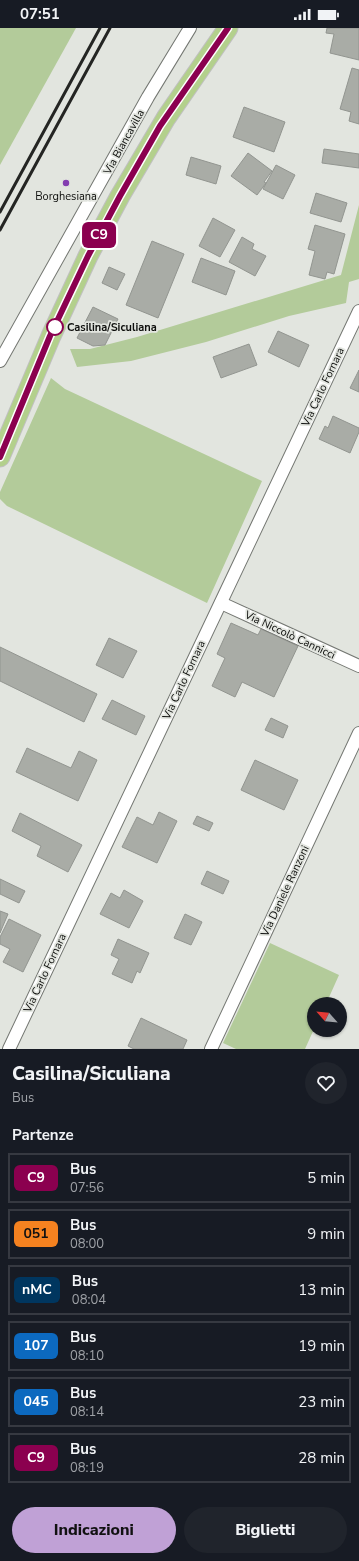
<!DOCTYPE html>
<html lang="it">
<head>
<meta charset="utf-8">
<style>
  body { margin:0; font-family:"Nunito Sans",sans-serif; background:#20242c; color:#f1f3f6; height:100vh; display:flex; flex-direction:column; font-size:15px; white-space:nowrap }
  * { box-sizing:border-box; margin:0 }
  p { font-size:13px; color:#9ea1a6 }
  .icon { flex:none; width:22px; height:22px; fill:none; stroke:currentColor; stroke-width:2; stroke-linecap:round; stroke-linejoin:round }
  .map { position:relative; height:1021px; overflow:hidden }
  .side { display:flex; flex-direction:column; background:#171b24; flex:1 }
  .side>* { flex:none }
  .badge { padding:0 8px; border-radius:6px; font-size:14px; line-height:26px }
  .needle { width:26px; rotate:297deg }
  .tools { position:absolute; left:307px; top:969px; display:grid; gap:8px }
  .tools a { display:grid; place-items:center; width:40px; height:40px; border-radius:50%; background:#171b24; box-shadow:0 1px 3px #0004; font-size:20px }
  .map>.badge { position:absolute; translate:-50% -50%; box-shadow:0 0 0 2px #fff }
  h2 { padding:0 12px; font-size:15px; line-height:36px }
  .round { display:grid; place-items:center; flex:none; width:42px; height:42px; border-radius:21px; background:#20242c }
  .summary { display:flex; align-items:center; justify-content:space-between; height:68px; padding:0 12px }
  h1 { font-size:19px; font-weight:800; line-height:30px }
  .primary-button { display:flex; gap:8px; margin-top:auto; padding:8px 12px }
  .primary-button a { flex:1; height:46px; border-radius:24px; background:#c0a1d6; color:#111; font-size:16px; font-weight:800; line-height:46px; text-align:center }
  .primary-button a+a { background:#20242c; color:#f1f3f6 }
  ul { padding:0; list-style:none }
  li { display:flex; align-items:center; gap:12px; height:50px; margin:0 8px 6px; padding:0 4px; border:2px solid #363941; border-radius:0px }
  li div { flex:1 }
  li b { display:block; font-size:15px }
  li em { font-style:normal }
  li .badge { min-width:44px; font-weight:700; text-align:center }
  .status { display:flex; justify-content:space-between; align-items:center; height:28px; padding:0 20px; background:#171b24; direction:ltr }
  .status svg { height:11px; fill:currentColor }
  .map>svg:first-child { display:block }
  .green { fill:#b3cb9a }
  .building { fill:#a9aca6; stroke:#929590 }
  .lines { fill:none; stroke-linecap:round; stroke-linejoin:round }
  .minor-casing { stroke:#747772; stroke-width:14 }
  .primary-casing { stroke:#c0c0c0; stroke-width:21 }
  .minor { stroke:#fff; stroke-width:12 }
  .primary { stroke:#b3d08c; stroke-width:19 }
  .rail { stroke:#242523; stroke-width:3 }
  .line-casing { stroke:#fff; stroke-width:9 }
  .line { stroke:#8b004f; stroke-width:6 }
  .poi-dot { fill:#833db0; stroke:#e2e5df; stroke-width:1.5 }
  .stop-dot { fill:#fff; stroke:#8b004f; stroke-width:2 }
  .labels { text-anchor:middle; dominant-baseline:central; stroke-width:3.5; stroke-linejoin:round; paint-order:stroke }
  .street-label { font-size:11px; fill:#0d0e0c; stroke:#e2e5df }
  .poi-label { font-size:11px; fill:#0d0e0c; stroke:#e2e5df }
  .stop-label { font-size:11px; font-weight:bold; fill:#0d0e0c; stroke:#e2e5df; text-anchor:start }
</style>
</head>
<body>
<div class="status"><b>07:51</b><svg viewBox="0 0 49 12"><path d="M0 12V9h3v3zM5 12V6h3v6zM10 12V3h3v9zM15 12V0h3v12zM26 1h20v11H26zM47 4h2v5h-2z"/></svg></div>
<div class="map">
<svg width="359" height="1021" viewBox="0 0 359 1021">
  <rect width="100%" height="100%" fill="#e2e5df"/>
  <g class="green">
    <polygon points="0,0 76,0 0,137"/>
    <polygon points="359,177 359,251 349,254 346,275 289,288 206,314 131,333 77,339 70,321 90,321 137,309 341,247"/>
    <polygon points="51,350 65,361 262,453 207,575 7,478 0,471 0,464"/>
    <polygon points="270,915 339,947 326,976 314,976 314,1001 305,1021 236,1021 223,1015"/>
  </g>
  <g class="building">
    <polygon points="327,0 359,0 359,32 330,25 334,6 326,5"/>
    <polygon points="352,40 359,42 359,96 349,93 351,84 340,81"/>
    <polygon points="244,79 285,94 274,124 233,109"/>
    <polygon points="324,121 359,126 359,140 322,135"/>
    <polygon points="248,125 272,143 264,154 266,155 257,167 231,148"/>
    <polygon points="191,129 221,138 216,156 186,147"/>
    <polygon points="276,137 295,147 283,171 263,161"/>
    <polygon points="316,165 347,175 341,194 310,185"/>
    <polygon points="213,190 235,202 220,229 199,218"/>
    <polygon points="315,197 345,206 334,246 327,244 325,251 309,247 315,223 308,221"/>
    <polygon points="242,209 254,216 252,221 266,228 255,248 229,234"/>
    <polygon points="152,213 184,226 158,290 126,277"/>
    <polygon points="201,230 235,243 226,267 192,254"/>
    <polygon points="109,239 125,246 117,262 102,255"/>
    <polygon points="93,279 118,291 105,317 93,318 77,310"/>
    <polygon points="278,303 309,317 299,339 268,324"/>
    <polygon points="249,316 257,337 221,350 213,329"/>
    <polygon points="359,342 359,364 350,360"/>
    <polygon points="333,388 359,400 359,404 350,425 319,411 325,398 328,400"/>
    <polygon points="231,595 258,607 261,601 298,618 274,669 242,654 235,669 212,658 225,630 217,626"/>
    <polygon points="109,610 137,623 123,650 96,637"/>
    <polygon points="0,619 97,666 84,694 0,653"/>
    <polygon points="112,672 145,688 136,707 102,691"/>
    <polygon points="271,690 288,698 283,710 265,702"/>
    <polygon points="27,720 71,740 79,723 97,732 78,773 16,744"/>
    <polygon points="255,732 298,752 284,782 241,762"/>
    <polygon points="159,784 177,793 157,835 122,819 137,789 153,797"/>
    <polygon points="20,785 82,817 68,844 37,828 41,818 12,803"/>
    <polygon points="197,788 213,795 209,803 193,796"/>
    <polygon points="207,843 229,853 223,866 201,856"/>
    <polygon points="0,851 25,863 19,875 0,866"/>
    <polygon points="124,862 143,873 129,900 100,886 111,865 120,870"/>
    <polygon points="0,883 8,886 0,905"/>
    <polygon points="185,886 202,894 191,917 174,910"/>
    <polygon points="9,891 41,907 23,944 3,934 10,921 0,916 0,909"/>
    <polygon points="118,911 149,925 140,945 137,943 132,955 112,946 119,931 111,927"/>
    <polygon points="141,990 187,1012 183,1021 134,1021 128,1018"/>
  </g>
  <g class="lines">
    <g class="minor-casing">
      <g id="minor">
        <polyline points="0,333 148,69 190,0"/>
        <polyline points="221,575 359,638"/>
        <polyline points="9,1021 359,283"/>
        <polyline points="211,1021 359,705"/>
      </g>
    </g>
    <g class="primary-casing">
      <polyline id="primary" points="0,429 51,308 88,228 120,168 166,90 228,0"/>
    </g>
    <use href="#minor" class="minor"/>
    <use href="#primary" class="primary"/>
    <g class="rail">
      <polyline points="0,184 100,0"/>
      <polyline points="0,202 110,0"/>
    </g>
  </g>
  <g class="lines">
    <g class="line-casing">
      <polyline id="line" points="0,429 50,308 88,228 120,168 160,98 228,0"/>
    </g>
    <use href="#line" class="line"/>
  </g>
  <circle class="poi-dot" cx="66" cy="155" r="4"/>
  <circle class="stop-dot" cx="55" cy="299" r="8"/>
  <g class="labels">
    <g class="street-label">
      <text transform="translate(124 114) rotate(-61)">Via Biancavilla</text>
      <text transform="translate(323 359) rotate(-65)">Via Carlo Fornara</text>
      <text transform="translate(290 607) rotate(25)">Via Niccolò Cannicci</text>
      <text transform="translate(184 652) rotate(-65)">Via Carlo Fornara</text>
      <text transform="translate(285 863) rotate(-65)">Via Daniele Ranzoni</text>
      <text transform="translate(45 945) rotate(-65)">Via Carlo Fornara</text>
    </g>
    <g class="poi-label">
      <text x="66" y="168">Borghesiana</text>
    </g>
    <g class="stop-label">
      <text x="67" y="299">Casilina/Siculiana</text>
    </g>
  </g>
</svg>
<div class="tools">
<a><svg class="needle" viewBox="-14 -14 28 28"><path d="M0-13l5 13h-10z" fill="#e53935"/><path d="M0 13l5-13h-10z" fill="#9ea1a6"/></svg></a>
</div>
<b class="badge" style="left:99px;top:207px;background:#8b004f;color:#fff">C9</b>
</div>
<section class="side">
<div class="summary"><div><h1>Casilina/Siculiana</h1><p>Bus</p></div><a class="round"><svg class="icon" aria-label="heart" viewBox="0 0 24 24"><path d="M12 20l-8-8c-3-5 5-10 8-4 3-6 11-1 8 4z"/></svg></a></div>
<h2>Partenze</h2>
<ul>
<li><span class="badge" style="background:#8b004f;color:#fff">C9</span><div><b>Bus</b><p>07:56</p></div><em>5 min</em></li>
<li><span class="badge" style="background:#f58220;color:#111">051</span><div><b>Bus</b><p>08:00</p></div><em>9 min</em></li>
<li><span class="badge" style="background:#00365f;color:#fff">nMC</span><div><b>Bus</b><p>08:04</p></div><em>13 min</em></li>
<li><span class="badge" style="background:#0c69bf;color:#fff">107</span><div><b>Bus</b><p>08:10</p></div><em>19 min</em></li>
<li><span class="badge" style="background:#0c69bf;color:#fff">045</span><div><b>Bus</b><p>08:14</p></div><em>23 min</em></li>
<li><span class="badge" style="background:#8b004f;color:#fff">C9</span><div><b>Bus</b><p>08:19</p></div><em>28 min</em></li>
</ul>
<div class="primary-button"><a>Indicazioni</a><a>Biglietti</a></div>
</section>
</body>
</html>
